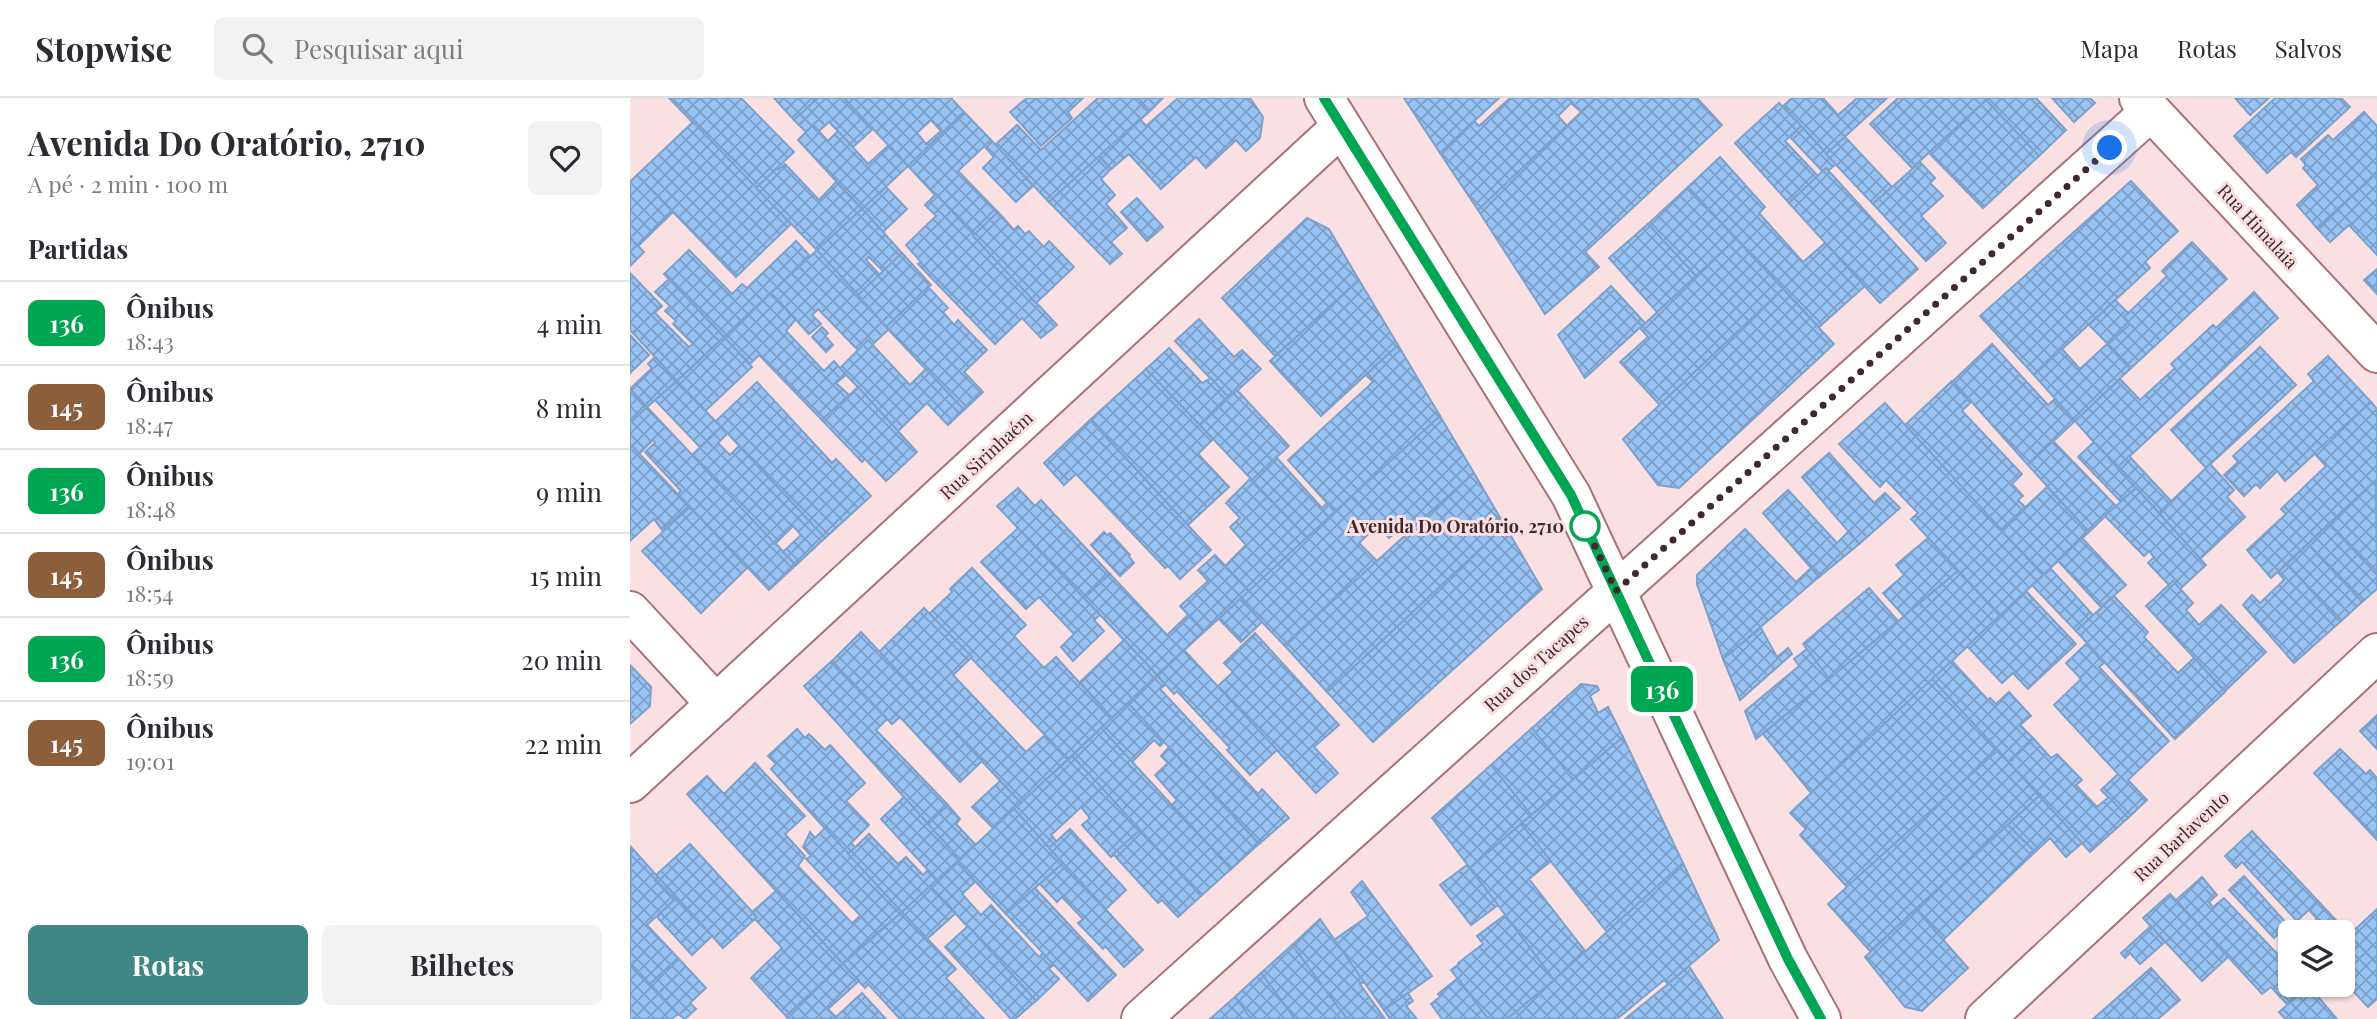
<!DOCTYPE html>
<html lang="pt">
<head>
<meta charset="utf-8">
<style>
  body { margin:0; font-family:"Playfair Display",serif; background:#f2f2f3; color:#2b2b33; height:100vh; display:flex; flex-direction:column; font-size:26px; white-space:nowrap }
  * { box-sizing:border-box; margin:0 }
  p { font-size:23px; color:#7c7c81 }
  .icon { flex:none; width:38px; height:38px; fill:none; stroke:currentColor; stroke-width:2; stroke-linecap:round; stroke-linejoin:round }
  .map { position:relative; flex:1; overflow:hidden }
  .panel { display:flex; flex-direction:column; background:#fff; width:630px }
  .panel>* { flex:none }
  .badge { padding:0 14px; border-radius:10px; font-size:24px; line-height:46px }
  .controls { position:absolute; left:1648px; top:822px; display:grid; gap:14px }
  .controls a { display:grid; place-items:center; width:77px; height:77px; border-radius:10px; background:#fff; box-shadow:0 2px 5px #0004; font-size:35px }
  .you { position:absolute; width:35px; height:35px; margin:-18px; border:5px solid #fff; border-radius:50%; background:#1a73e8; box-shadow:0 0 0 10px #1a73e833 }
  .map>.badge { position:absolute; translate:-50% -50%; box-shadow:0 0 0 4px #fff }
  h2 { padding:0 28px; font-size:26px; line-height:63px }
  .round { display:grid; place-items:center; flex:none; width:74px; height:74px; border-radius:10px; background:#f2f2f3 }
  .overview { display:flex; align-items:center; justify-content:space-between; height:119px; padding:0 28px }
  h1 { font-size:33px; font-weight:700; line-height:52px }
  .button { display:flex; gap:14px; margin-top:auto; padding:14px 28px }
  .button a { flex:1; height:80px; border-radius:10px; background:#3f8784; color:#fff; font-size:28px; font-weight:700; line-height:80px; text-align:center }
  .button a+a { background:#f2f2f3; color:#2b2b33 }
  ul { padding:0; list-style:none }
  li { display:flex; align-items:center; gap:21px; height:84px; padding:0 28px; border-top:2px solid #e1e1e2 }
  li div { flex:1 }
  li b { display:block; font-size:26px }
  li em { font-style:normal }
  li .badge { min-width:77px; font-weight:700; text-align:center }
  header { display:flex; align-items:center; gap:42px; box-sizing:border-box; height:98px; padding:0 35px; background:#fff; border-bottom:2px solid #e1e1e2 }
  header strong { font-size:33px }
  nav { display:flex; gap:38px; margin-inline-start:auto; font-size:24px }
  .search { width:490px; height:63px; background:#f2f2f3; display:flex; align-items:center; gap:18px; box-sizing:border-box; padding:0 24px; border-radius:10px; color:#7c7c81; font-size:26px }
  main { display:flex; flex:1; min-height:0 }
  .map>svg:first-child { display:block }
  .building { fill:url(#building-cross-hatch); stroke:#7da1ca; stroke-width:2; fill-rule:evenodd }
  .lines { fill:none; stroke-linecap:round; stroke-linejoin:round }
  .minor-casing { stroke:#a97177; stroke-width:42 }
  .secondary-casing { stroke:#a97177; stroke-width:42 }
  .minor { stroke:#fff; stroke-width:38 }
  .secondary { stroke:#fff; stroke-width:38 }
  .line-casing { stroke:#fff; stroke-width:16 }
  .line { stroke:#00a651; stroke-width:10 }
  .walk { stroke:#40282b; stroke-width:7; stroke-dasharray:0 12.6 }
  .stop-dot { fill:#fff; stroke:#00a651; stroke-width:3.5 }
  .labels { text-anchor:middle; dominant-baseline:central; stroke-width:6; stroke-linejoin:round; paint-order:stroke }
  .street-label { font-size:18px; fill:#40282b; stroke:#fae0e2 }
  .stop-label { font-size:18px; font-weight:bold; fill:#40282b; stroke:#fae0e2; text-anchor:end }
</style>
</head>
<body>
<header>
<strong>Stopwise</strong>
<div class="search"><svg class="icon" aria-label="search" viewBox="0 0 24 24"><circle cx="10" cy="10" r="6"/><path d="M15 15l6 6"/></svg>Pesquisar aqui</div>
<nav><a>Mapa</a><a>Rotas</a><a>Salvos</a></nav>
</header>
<main>
<section class="panel">
<div class="overview"><div><h1>Avenida Do Oratório, 2710</h1><p>A pé · 2 min · 100 m</p></div><a class="round"><svg class="icon" aria-label="heart" viewBox="0 0 24 24"><path d="M12 20l-8-8c-3-5 5-10 8-4 3-6 11-1 8 4z"/></svg></a></div>
<h2>Partidas</h2>
<ul>
<li><span class="badge" style="background:#00a651;color:#fff">136</span><div><b>Ônibus</b><p>18:43</p></div><em>4 min</em></li>
<li><span class="badge" style="background:#8b5e3c;color:#fff">145</span><div><b>Ônibus</b><p>18:47</p></div><em>8 min</em></li>
<li><span class="badge" style="background:#00a651;color:#fff">136</span><div><b>Ônibus</b><p>18:48</p></div><em>9 min</em></li>
<li><span class="badge" style="background:#8b5e3c;color:#fff">145</span><div><b>Ônibus</b><p>18:54</p></div><em>15 min</em></li>
<li><span class="badge" style="background:#00a651;color:#fff">136</span><div><b>Ônibus</b><p>18:59</p></div><em>20 min</em></li>
<li><span class="badge" style="background:#8b5e3c;color:#fff">145</span><div><b>Ônibus</b><p>19:01</p></div><em>22 min</em></li>
</ul>
<div class="button"><a>Rotas</a><a>Bilhetes</a></div>
</section>
<div class="map">
<svg width="1747" height="921" viewBox="0 0 1747 921">
  <defs>
    <pattern id="building-cross-hatch" width="8" height="8" patternUnits="userSpaceOnUse" patternTransform="scale(1.75)"><rect width="8" height="8" fill="#97c3f5"/><path d="M0 0l8 8M0 8l8-8" fill="none" stroke="#7d9ec7"/></pattern>
  </defs>
  <rect width="100%" height="100%" fill="#fae0e2"/>
  <g class="building">
    <polygon points="39,0 111,0 164,54 126,90"/>
    <polygon points="144,0 188,0 164,22"/>
    <polygon points="188,0 214,0 243,31 223,49 199,24 189,33 183,27 176,34 164,22"/>
    <path d="M 214,0 L 321,0 L 334,14 L 278,68 ZM 301,22 L 311,33 L 296,46 L 287,35 Z"/>
    <polygon points="397,0 453,0 438,14 442,20 411,48 380,14"/>
    <polygon points="468,0 508,0 520,13 419,104 365,47 387,27 411,52"/>
    <polygon points="508,0 533,0 520,13"/>
    <polygon points="548,0 620,0 633,19 630,40 616,53 606,42 576,70 566,59 531,91 499,56 481,71 469,58 510,21 516,28"/>
    <polygon points="774,0 869,0 810,55"/>
    <polygon points="880,0 966,0 951,14 941,5 928,18 937,28 848,112 810,55 844,23 849,28"/>
    <polygon points="966,0 1067,0 1092,27 955,154 969,169 915,216 848,112"/>
    <polygon points="1162,0 1193,0 1208,17 1227,0 1256,1 1196,56 1153,8"/>
    <polygon points="1268,0 1359,0 1282,70 1240,26"/>
    <polygon points="1359,0 1406,0 1436,32 1409,58 1356,2"/>
    <polygon points="1422,0 1460,0 1465,5 1444,24"/>
    <polygon points="1605,0 1639,0 1620,17"/>
    <polygon points="1645,0 1711,0 1720,9 1666,59 1661,54 1637,75 1604,38"/>
    <polygon points="1356,2 1409,58 1353,110 1299,55"/>
    <polygon points="1149,5 1171,28 1155,43 1188,78 1159,105 1105,45"/>
    <polygon points="334,14 361,42 328,73 368,114 343,138 278,68"/>
    <polygon points="1734,14 1747,28 1747,75 1687,130 1667,107 1688,87 1673,70 1676,67 1671,61 1698,37 1703,42"/>
    <polygon points="63,24 161,126 106,179 7,77"/>
    <polygon points="183,27 198,43 208,33 238,66 259,47 278,68 232,111 168,42"/>
    <polygon points="1171,28 1206,66 1199,72 1196,70 1193,74 1160,39"/>
    <polygon points="1215,39 1262,89 1243,106 1196,56"/>
    <polygon points="361,42 403,88 386,104 353,70 364,59 354,48"/>
    <polygon points="469,58 481,71 471,81 485,97 476,106 497,130 481,144 492,156 480,166 419,104"/>
    <polygon points="1090,59 1135,109 1129,115 1173,164 1195,145 1235,188 1189,229 1058,89"/>
    <polygon points="1290,64 1305,80 1300,85 1313,98 1291,118 1316,145 1296,163 1243,106"/>
    <polygon points="155,66 189,102 206,84 232,111 187,152 126,90 147,70 148,72"/>
    <polygon points="1196,70 1288,171 1250,205 1159,105"/>
    <polygon points="1747,75 1747,157 1719,127 1700,144 1687,130"/>
    <polygon points="7,77 43,114 8,148 0,140 0,84"/>
    <polygon points="1501,83 1548,133 1515,164 1520,170 1404,277 1350,218"/>
    <polygon points="256,89 277,111 253,134 232,111"/>
    <polygon points="1058,89 1106,141 1066,178 1018,126"/>
    <polygon points="306,96 427,227 411,240 392,220 365,246 288,166 291,164 276,147 306,118 295,107"/>
    <polygon points="507,100 533,129 517,143 491,114"/>
    <polygon points="232,111 272,155 253,173 239,159 236,162 250,177 228,197 187,152"/>
    <polygon points="368,114 384,132 388,128 395,136 399,133 414,149 419,143 444,169 406,205 343,138"/>
    <polygon points="677,120 699,131 729,182 645,258 592,200"/>
    <polygon points="1018,126 1066,178 1027,214 979,160"/>
    <polygon points="0,140 14,154 0,168"/>
    <polygon points="1106,141 1153,191 1030,307 990,264 1018,239 1010,230"/>
    <polygon points="166,143 180,158 94,239 34,176 59,152 102,196 112,186 117,190"/>
    <polygon points="1562,144 1597,181 1500,271 1478,246 1500,226 1494,219 1537,178 1532,173"/>
    <polygon points="187,152 259,231 242,247 238,242 228,252 188,211 182,217 191,226 179,236 141,195"/>
    <polygon points="272,155 301,187 256,229 228,197"/>
    <polygon points="1747,171 1747,196 1734,182"/>
    <polygon points="0,175 32,208 3,235 0,232"/>
    <polygon points="39,181 94,239 47,283 3,235 24,214 59,249 63,246 43,226 46,223 35,213 40,208 25,194"/>
    <polygon points="729,182 768,247 691,318 640,263"/>
    <polygon points="981,188 1015,225 955,280 928,237"/>
    <polygon points="298,189 318,210 313,214 324,227 328,222 357,252 334,274 353,294 334,312 256,229"/>
    <polygon points="1153,191 1204,246 1049,390 1028,387 993,341"/>
    <polygon points="1624,194 1648,220 1487,370 1445,323 1490,281 1510,302 1545,270 1541,266 1583,227 1586,230"/>
    <polygon points="141,195 166,221 156,233 194,273 204,263 216,277 206,285 219,297 192,322 129,257 120,266 94,239"/>
    <polygon points="1485,202 1498,215 1494,219 1500,226 1478,246 1459,227"/>
    <polygon points="569,221 604,259 612,252 631,271 599,300 545,243"/>
    <polygon points="192,229 198,235 195,238 203,247 196,254 182,239"/>
    <polygon points="0,237 19,257 0,275"/>
    <polygon points="94,239 122,269 75,313 47,283"/>
    <polygon points="238,242 280,287 296,271 334,312 318,327 297,305 268,333 210,270"/>
    <polygon points="1362,246 1418,307 1425,301 1445,323 1398,367 1323,283"/>
    <polygon points="1477,246 1500,271 1445,323 1404,277 1432,251 1450,271"/>
    <polygon points="768,247 810,318 705,414 658,362 743,284 736,277"/>
    <polygon points="1630,249 1666,287 1576,370 1541,332"/>
    <polygon points="539,250 572,285 581,280 599,300 570,327 516,271"/>
    <polygon points="1698,258 1741,304 1655,383 1647,373 1630,390 1626,386 1614,398 1594,377 1608,364 1603,358 1684,283 1678,276"/>
    <polygon points="25,259 47,283 17,309 0,291 22,270 18,266"/>
    <polygon points="516,271 583,341 568,356 599,389 558,427 460,322"/>
    <polygon points="47,283 91,329 70,349 25,302"/>
    <polygon points="1322,283 1341,304 1332,313 1392,376 1382,386 1393,398 1388,402 1395,409 1371,432 1275,327"/>
    <polygon points="127,284 202,365 206,361 241,398 195,440 86,323"/>
    <polygon points="228,289 287,354 256,383 235,361 232,364 192,322"/>
    <polygon points="0,291 17,309 0,325"/>
    <polygon points="607,292 659,348 622,382 570,327"/>
    <polygon points="1741,304 1747,311 1747,381 1641,480 1617,452 1656,416 1651,411 1696,368 1684,355"/>
    <polygon points="1255,305 1413,477 1370,518 1281,421 1288,415 1256,382 1250,389 1209,346"/>
    <polygon points="17,309 166,467 139,492 48,396 51,393 15,354 25,345 23,342 9,356 0,346 0,325"/>
    <polygon points="810,318 844,375 779,433 774,427 759,440 722,398"/>
    <polygon points="460,322 581,452 550,481 538,468 535,470 446,376 434,387 414,365"/>
    <polygon points="91,329 97,336 88,345 100,357 109,348 195,440 166,467 153,454 171,437 163,428 145,446 62,357"/>
    <polygon points="1423,343 1486,408 1459,434 1398,367"/>
    <polygon points="1464,344 1506,390 1490,403 1448,359"/>
    <polygon points="0,346 59,408 32,432 24,421 0,443"/>
    <polygon points="1199,355 1244,405 1255,395 1270,410 1229,446 1172,379"/>
    <polygon points="1499,358 1541,403 1529,415 1487,370"/>
    <polygon points="646,359 692,410 697,405 705,414 677,440 622,382"/>
    <polygon points="1580,366 1604,392 1597,399 1615,419 1570,461 1529,415"/>
    <polygon points="844,375 875,428 697,594 654,547"/>
    <polygon points="620,381 677,440 619,493 595,468 616,447 600,429 610,420 596,405"/>
    <polygon points="1746,382 1747,474 1746,476 1699,426"/>
    <polygon points="1417,389 1459,434 1413,477 1371,432"/>
    <polygon points="388,390 405,408 411,402 480,476 454,500 367,408"/>
    <polygon points="1506,390 1576,467 1550,491 1543,483 1539,487 1518,465 1524,459 1519,453 1514,458 1475,418"/>
    <polygon points="1158,392 1207,445 1219,433 1229,446 1189,479 1133,415"/>
    <polygon points="722,398 748,427 729,445 747,463 654,547 610,501"/>
    <polygon points="60,409 117,470 71,515 12,453"/>
    <polygon points="1699,426 1747,477 1747,491 1732,504 1678,446"/>
    <polygon points="875,428 912,491 743,644 697,594"/>
    <polygon points="388,430 470,517 464,522 474,533 443,563 431,549 444,536 409,499 396,511 351,464"/>
    <polygon points="1115,431 1166,484 1181,470 1189,479 1093,561 1067,486 1067,477"/>
    <polygon points="474,434 477,437 480,435 500,457 499,459 504,465 490,478 461,447"/>
    <polygon points="1298,440 1328,473 1274,518 1253,495 1274,477 1266,467"/>
    <polygon points="1452,440 1496,487 1471,509 1428,463"/>
    <polygon points="1678,446 1732,504 1710,524 1657,466"/>
    <polygon points="585,457 619,493 574,534 550,508 578,483 568,472"/>
    <polygon points="1657,466 1710,524 1664,565 1613,507 1622,497 1630,505 1654,482 1648,474"/>
    <polygon points="342,470 396,527 384,538 414,570 426,559 482,620 438,661 299,516 322,494 320,491"/>
    <polygon points="1421,471 1463,517 1446,533 1402,487"/>
    <polygon points="1328,473 1370,518 1181,695 1133,636"/>
    <polygon points="480,476 537,537 558,517 574,534 527,577 454,500"/>
    <polygon points="1543,483 1563,505 1556,512 1569,527 1591,507 1636,554 1595,593 1516,508"/>
    <polygon points="1239,490 1268,523 1199,581 1173,546"/>
    <polygon points="1396,493 1446,546 1398,591 1383,575 1372,585 1337,548"/>
    <polygon points="1484,498 1518,534 1514,539 1548,575 1564,560 1595,594 1545,641 1446,533"/>
    <polygon points="610,501 632,524 611,544 589,521"/>
    <polygon points="294,510 342,559 323,577 396,654 415,637 438,661 391,705 249,554"/>
    <polygon points="1131,530 1147,559 1158,550 1162,556 1110,602 1093,561"/>
    <polygon points="231,534 352,663 330,684 270,619 262,626 202,563"/>
    <polygon points="625,535 709,627 684,649 708,675 686,695 588,588 603,574 594,565"/>
    <polygon points="494,542 527,577 482,620 450,584"/>
    <polygon points="1456,546 1474,565 1469,569 1539,643 1498,682 1517,702 1498,720 1471,692 1488,676 1424,607 1451,581 1436,565"/>
    <polygon points="1177,551 1199,581 1126,641 1115,613 1169,568 1164,561"/>
    <polygon points="554,552 647,652 620,677 597,652 600,650 547,593 544,596 527,577"/>
    <polygon points="202,563 257,621 246,632 318,707 298,726 174,588"/>
    <polygon points="1322,563 1358,602 1360,600 1366,606 1379,594 1401,618 1390,627 1403,640 1378,664 1302,581"/>
    <polygon points="0,567 21,589 20,608 0,626"/>
    <polygon points="527,577 535,587 530,591 628,696 632,691 659,720 629,746 498,605"/>
    <polygon points="1302,581 1368,652 1217,789 1170,737 1176,731 1160,715"/>
    <polygon points="951,586 967,588 969,592 960,598 968,615 978,609 993,639 943,682 902,630"/>
    <polygon points="498,605 534,644 530,648 524,642 502,664 471,630"/>
    <polygon points="1747,617 1747,651 1730,633"/>
    <polygon points="471,630 601,771 571,798 442,658"/>
    <polygon points="902,630 943,682 901,717 861,667"/>
    <polygon points="167,631 175,640 179,636 195,652 200,647 235,685 216,703 239,727 221,745 225,749 218,756 141,671 146,666 138,658"/>
    <polygon points="993,639 1053,765 977,834 891,726"/>
    <polygon points="1403,640 1421,660 1427,656 1452,682 1446,687 1467,709 1479,699 1498,720 1460,754 1378,664"/>
    <polygon points="539,649 629,746 601,771 542,707 547,702 525,677 538,665 531,658"/>
    <polygon points="1710,651 1736,676 1740,672 1747,680 1747,742 1684,675"/>
    <polygon points="1368,652 1409,698 1240,853 1198,806"/>
    <polygon points="442,658 472,690 421,737 427,744 419,750 384,711"/>
    <polygon points="125,665 175,718 155,736 175,758 168,768 222,825 230,818 247,835 213,866 57,696 77,678 94,696"/>
    <polygon points="861,667 901,717 840,770 802,720"/>
    <polygon points="370,683 391,705 363,730 342,709"/>
    <polygon points="472,690 510,732 481,759 452,727 460,720 451,709"/>
    <polygon points="1409,698 1452,745 1436,759 1420,740 1405,754 1378,727"/>
    <polygon points="274,699 330,761 307,782 251,721"/>
    <polygon points="318,707 330,721 326,726 345,746 330,761 298,726"/>
    <polygon points="384,711 433,765 376,816 327,764"/>
    <polygon points="891,726 921,763 899,781 955,853 924,882 840,770"/>
    <polygon points="1378,727 1405,754 1313,842 1286,811"/>
    <polygon points="195,730 272,814 247,835 176,761 181,758 173,749 180,734 185,740"/>
    <polygon points="440,731 496,792 476,811 419,750"/>
    <polygon points="510,732 571,798 548,819 532,802 528,805 483,756"/>
    <polygon points="1622,733 1688,803 1667,823 1612,764 1606,770 1595,758"/>
    <polygon points="239,736 268,766 276,759 293,777 298,772 307,782 272,814 218,756"/>
    <polygon points="60,746 127,819 93,850 26,777"/>
    <polygon points="1,749 28,779 25,782 44,802 17,827 48,860 20,886 0,865"/>
    <polygon points="327,764 345,784 332,796 351,817 361,807 409,859 413,855 424,867 419,871 429,881 406,903 300,788"/>
    <polygon points="433,765 513,852 494,869 475,848 473,851 448,825 453,821 432,799 427,804 410,786"/>
    <polygon points="1053,765 1089,842 1038,886 1034,882 987,921 877,921 924,882"/>
    <polygon points="837,767 868,807 841,827 810,787"/>
    <polygon points="1614,778 1658,827 1644,840 1599,792"/>
    <polygon points="28,779 82,838 62,857 27,819 44,802 25,782"/>
    <polygon points="1572,779 1587,797 1579,804 1583,809 1594,800 1656,865 1651,868 1658,876 1661,887 1664,887 1670,895 1657,906 1641,889 1632,896 1546,802"/>
    <polygon points="732,783 802,878 754,912 704,842 738,818 721,794"/>
    <polygon points="300,788 326,815 297,841 272,814"/>
    <polygon points="405,790 486,877 458,903 376,816"/>
    <polygon points="146,793 213,866 156,918 121,880 152,850 125,821 127,819 122,814"/>
    <polygon points="1540,796 1598,859 1572,883 1513,820"/>
    <polygon points="1688,803 1747,866 1747,901 1738,909 1713,882 1713,835 1672,835 1687,821 1679,812"/>
    <polygon points="1286,811 1338,870 1292,913 1275,909 1235,859"/>
    <polygon points="1747,811 1747,866 1719,837"/>
    <polygon points="272,814 326,871 316,880 354,921 270,921 238,886 235,890 213,866"/>
    <polygon points="875,817 924,882 877,921 858,921 821,872 829,866 828,865 853,846 847,838"/>
    <polygon points="690,821 734,884 730,886 755,921 717,921 662,847"/>
    <polygon points="338,828 406,903 385,921 381,921 315,849"/>
    <polygon points="1521,828 1535,844 1510,866 1500,855 1495,860 1491,855"/>
    <polygon points="662,847 717,921 665,921 631,875"/>
    <polygon points="48,860 76,890 60,905 66,911 55,921 48,916 20,886"/>
    <polygon points="0,865 48,916 42,921 0,921"/>
    <polygon points="213,866 229,883 198,911 206,919 204,921 158,921 156,918"/>
    <polygon points="1059,868 1093,921 995,921 1038,886"/>
    <polygon points="1521,870 1550,902 1528,921 1463,921"/>
    <polygon points="631,875 665,921 621,921 605,899"/>
    <polygon points="828,880 858,921 812,921 801,906 810,899 808,896"/>
    <polygon points="1679,888 1707,921 1655,921 1649,914"/>
    <polygon points="232,895 256,921 204,921 206,919"/>
    <polygon points="778,895 783,903 776,908 787,921 760,921 754,912"/>
    <polygon points="605,899 621,921 580,921"/>
  </g>
  <g class="lines">
    <g class="minor-casing">
      <g id="minor">
        <polyline points="1509,0 1747,255"/>
        <polyline points="0,513 86,606"/>
        <polyline points="0,685 711,29"/>
        <polyline points="511,921 1521,13"/>
        <polyline points="1355,921 1747,555"/>
      </g>
    </g>
    <g class="secondary-casing">
      <polyline id="secondary" points="694,0 941,397 1158,861 1191,921"/>
    </g>
    <use href="#minor" class="minor"/>
    <use href="#secondary" class="secondary"/>
  </g>
  <g class="lines">
    <g class="line-casing">
      <polyline id="line" points="694,0 941,397 1158,861 1191,921"/>
    </g>
    <use href="#line" class="line"/>
    <polyline class="walk" points="955,428 952,421 986,493 1480,50"/>
  </g>
  <circle class="stop-dot" cx="955" cy="428" r="14"/>
  <g class="labels">
    <g class="street-label">
      <text transform="translate(1628 128) rotate(47)">Rua Himalaia</text>
      <text transform="translate(356 357) rotate(-43)">Rua Sirinhaém</text>
      <text transform="translate(906 565) rotate(-42)">Rua dos Tacapes</text>
      <text transform="translate(1551 738) rotate(-43)">Rua Barlavento</text>
    </g>
    <g class="stop-label">
      <text x="934" y="428">Avenida Do Oratório, 2710</text>
    </g>
  </g>
</svg>
<div class="controls">
<a><svg class="icon" aria-label="layers" viewBox="0 0 24 24"><path d="M12 4l9 5-9 5-9-5zM3 14l9 5 9-5"/></svg></a>
</div>
<div class="you" style="left:1480px;top:50px"></div>
<b class="badge" style="left:1032px;top:591px;background:#00a651;color:#fff">136</b>
</div>
</main>
</body>
</html>
